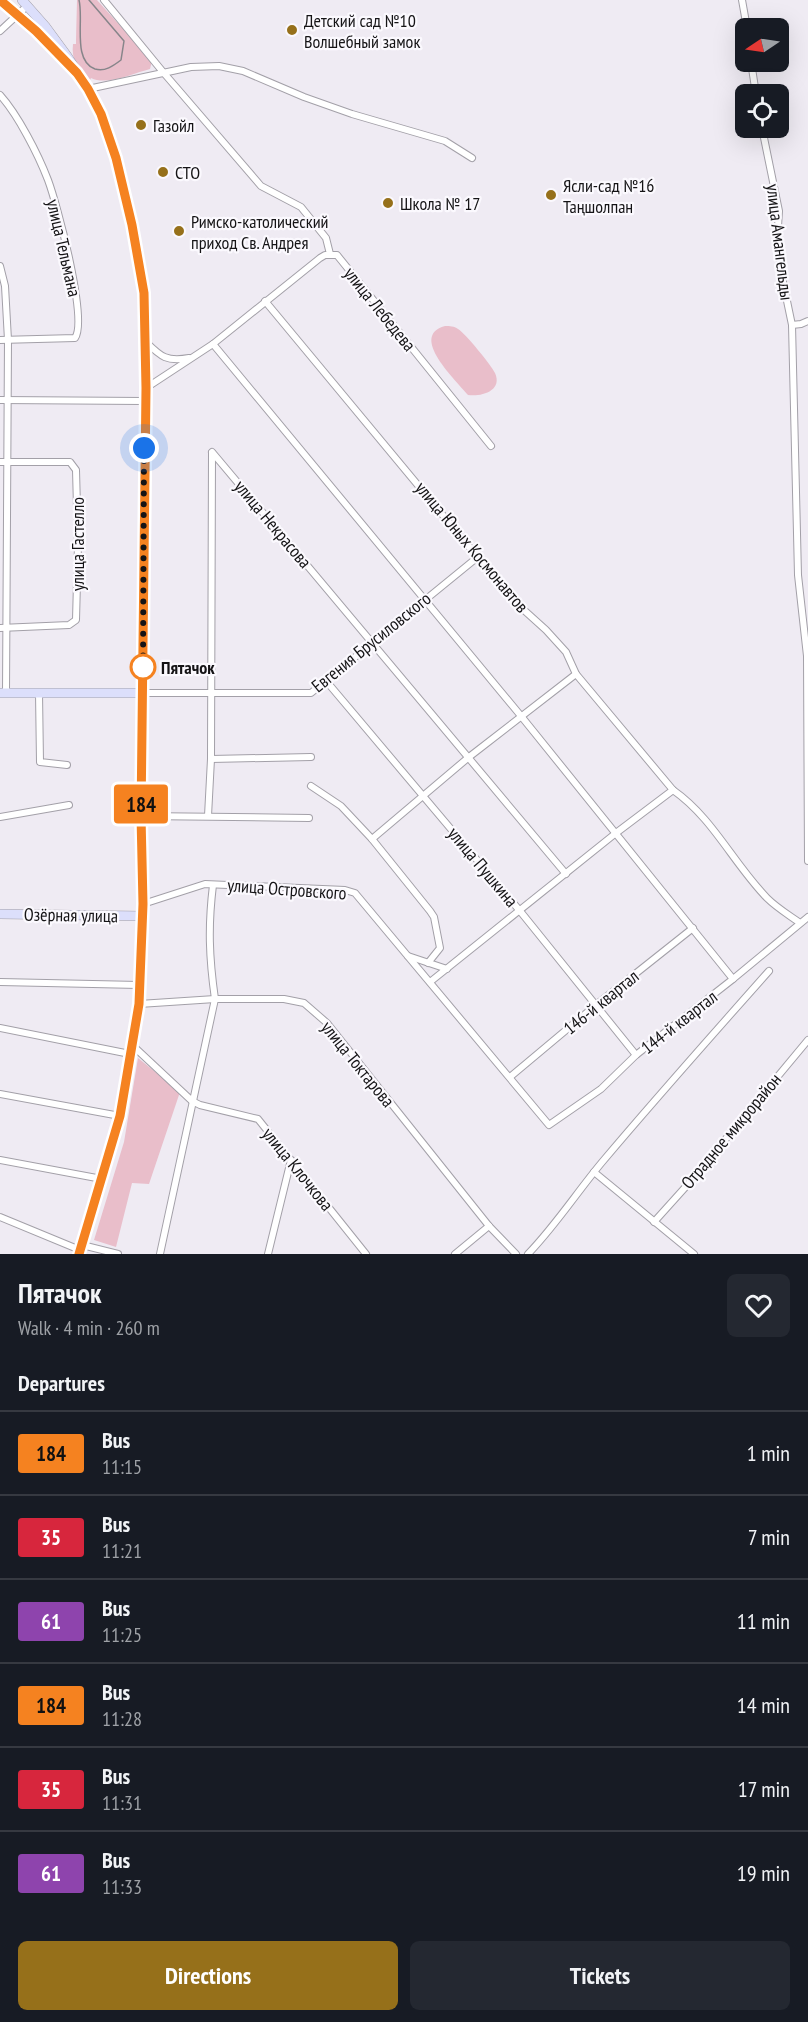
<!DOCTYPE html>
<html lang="en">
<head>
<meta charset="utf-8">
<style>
  body { margin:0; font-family:"PT Sans Narrow",sans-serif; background:#242831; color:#f1f3f6; height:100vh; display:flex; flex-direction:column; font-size:22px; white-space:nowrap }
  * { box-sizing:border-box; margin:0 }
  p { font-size:20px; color:#9ea1a6 }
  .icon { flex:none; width:33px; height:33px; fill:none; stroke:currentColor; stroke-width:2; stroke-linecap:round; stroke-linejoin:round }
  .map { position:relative; height:1254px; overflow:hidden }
  .side { display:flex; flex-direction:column; background:#171b24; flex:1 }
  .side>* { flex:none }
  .badge { padding:0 12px; border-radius:4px; font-size:21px; line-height:39px }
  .needle { width:39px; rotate:257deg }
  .tools { position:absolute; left:735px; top:18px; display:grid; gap:12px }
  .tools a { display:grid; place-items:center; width:54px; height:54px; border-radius:9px; background:#171b24; box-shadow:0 6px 24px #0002; font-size:30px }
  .you { position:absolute; width:30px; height:30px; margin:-15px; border:4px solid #fff; border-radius:50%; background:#1a73e8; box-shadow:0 0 0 9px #1a73e833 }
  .map>.badge { position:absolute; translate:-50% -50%; box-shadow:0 0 0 3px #fff }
  h2 { padding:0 18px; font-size:22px; line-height:54px }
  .round { display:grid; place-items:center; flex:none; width:63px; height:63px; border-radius:9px; background:#242831 }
  .headline { display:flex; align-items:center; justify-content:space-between; height:102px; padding:0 18px }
  h1 { font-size:28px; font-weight:600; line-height:45px }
  .button { display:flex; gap:12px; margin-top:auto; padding:12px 18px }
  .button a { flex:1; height:69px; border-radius:9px; background:#96701a; color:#fff; font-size:24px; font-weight:600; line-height:69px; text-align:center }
  .button a+a { background:#242831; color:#f1f3f6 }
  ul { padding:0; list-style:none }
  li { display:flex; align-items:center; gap:18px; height:84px; padding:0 18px; border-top:2px solid #363941 }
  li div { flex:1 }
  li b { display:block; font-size:22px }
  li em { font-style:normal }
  li .badge { min-width:66px; font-weight:700; text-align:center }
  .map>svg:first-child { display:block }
  .green { fill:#e9beca }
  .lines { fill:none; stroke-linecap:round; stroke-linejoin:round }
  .street-casing { stroke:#a3a0a8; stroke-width:8 }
  .secondary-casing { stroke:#a3a0a8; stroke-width:10 }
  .street { stroke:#fff; stroke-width:6 }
  .secondary { stroke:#dcdffb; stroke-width:9 }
  .tram { stroke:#87858a; stroke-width:1.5 }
  .line-casing { stroke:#fff; stroke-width:14 }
  .line { stroke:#f58220; stroke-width:9 }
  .walk { stroke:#151416; stroke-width:6; stroke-dasharray:0 10.8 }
  .poi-dot { fill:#96701a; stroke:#fbf9fe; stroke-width:2 }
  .stop-dot { fill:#fff; stroke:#f58220; stroke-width:3 }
  .labels { text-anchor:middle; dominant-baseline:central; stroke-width:4.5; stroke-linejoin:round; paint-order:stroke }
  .poi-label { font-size:18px; fill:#151416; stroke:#fbf9fe; text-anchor:start }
  .street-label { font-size:18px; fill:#151416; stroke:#fbf9fe }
  .stop-label { font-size:18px; font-weight:bold; fill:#151416; stroke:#fbf9fe; text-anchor:start }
</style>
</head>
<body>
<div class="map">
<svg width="808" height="1254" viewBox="0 0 808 1254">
  <rect width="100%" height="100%" fill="#efebf3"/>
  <g class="green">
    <path d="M 77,0 L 97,0 L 152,61 L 150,69 C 134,73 107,86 91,78 L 90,80 C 78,71 71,59 73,44 L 76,44 L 76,40 Z"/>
    <path d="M 445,326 C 450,326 454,326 458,329 C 465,333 492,366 495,373 C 503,391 481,397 468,395 C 457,381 408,336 445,326 Z"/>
    <polygon points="138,1058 180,1092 149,1184 132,1183 116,1247 94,1240 124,1142"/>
  </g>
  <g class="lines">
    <g class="street-casing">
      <g id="street">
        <polyline points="104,0 163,72 261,186 301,207 326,238 330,254"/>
        <polyline points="742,0 747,28"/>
        <polyline points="0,31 27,6"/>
        <polyline points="751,62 756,94"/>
        <polyline points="88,89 191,67 219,66 243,71 304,97 352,114 445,141 472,158"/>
        <path d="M 0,95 C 18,115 38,154 48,180 C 57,204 88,320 75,338 L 0,340"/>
        <polyline points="762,128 779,211 777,242 782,277 792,325 798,575 807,656 808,861"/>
        <polyline points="0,266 5,286 8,340 6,693"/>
        <path d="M 265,301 L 515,602 L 546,630 L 566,652 L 576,674 L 673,790 C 713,818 733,863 767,898 C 777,908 789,915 800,923"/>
        <polyline points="792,325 801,324 808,321"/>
        <path d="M 146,342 C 161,357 167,362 189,358"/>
        <polyline points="213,344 521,716 733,979"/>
        <polyline points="146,388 213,344 320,258 325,255 337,255 491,446"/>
        <polyline points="0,400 144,401"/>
        <polyline points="212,452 566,874"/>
        <polyline points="0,462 70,462 76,470 78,544 76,620 69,625 0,628"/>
        <polyline points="327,682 520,911 636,1055"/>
        <polyline points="39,693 40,762 67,765"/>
        <polyline points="143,693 311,693 479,556"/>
        <polyline points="211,759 311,757"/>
        <polyline points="311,786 341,806 372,839 430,911 434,917 440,948 428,963"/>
        <polyline points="141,816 309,818"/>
        <polyline points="208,816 211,759 212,453"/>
        <polyline points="0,817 69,805"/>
        <polyline points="372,839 469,757 576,674"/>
        <polyline points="143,904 205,884 345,890 355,893 549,1125 601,1089 636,1055 733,979 808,917"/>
        <polyline points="408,956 447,969"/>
        <polyline points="0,982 139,985"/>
        <polyline points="430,982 616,833 673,790"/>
        <polyline points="139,1004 215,999 284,999 304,1003 327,1023 489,1226 516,1254"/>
        <polyline points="0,1028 130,1054"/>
        <polyline points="131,1044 192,1101 200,1105 258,1119 366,1254"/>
        <polyline points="510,1077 596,1005 693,928"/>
        <polyline points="0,1094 120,1116"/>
        <polyline points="0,1160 102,1179"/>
        <polyline points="594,1172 694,1254"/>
        <polyline points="0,1217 80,1250"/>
        <polyline points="654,1222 690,1182 808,1040"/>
        <polyline points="82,1245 118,1254"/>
        <path d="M 160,1254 L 215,999 C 209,957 208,926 213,885"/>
        <polyline points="268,1254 291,1160"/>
        <polyline points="455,1254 489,1226"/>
        <path d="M 528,1254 C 556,1225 577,1192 603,1161 C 657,1097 713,1034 769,971"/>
      </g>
    </g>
    <g class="secondary-casing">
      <g id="secondary">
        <polyline points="0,0 36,31 66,63"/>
        <polyline points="22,0 45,26 67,56 88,89 101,114 116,158 132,225 144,293 146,388 141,816 143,904 139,1004 120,1116 79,1254"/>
        <polyline points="0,693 143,693"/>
        <polyline points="0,914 143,916"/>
      </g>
    </g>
    <use href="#street" class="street"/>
    <use href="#secondary" class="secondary"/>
    <path class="tram" d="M 79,0 C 84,19 72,61 95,69 C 105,72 113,66 121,60 L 124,41 L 89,0"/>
  </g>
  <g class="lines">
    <g class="line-casing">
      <polyline id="line" points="0,0 36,31 77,73 88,89 101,114 116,158 132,225 144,293 146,388 141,816 143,904 139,1004 120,1116 79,1254"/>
    </g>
    <use href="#line" class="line"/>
    <polyline class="walk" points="143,667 143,672 144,448"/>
  </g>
  <g class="poi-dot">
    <circle cx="292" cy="30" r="6"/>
    <circle cx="141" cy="125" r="6"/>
    <circle cx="163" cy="172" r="6"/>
    <circle cx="551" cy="195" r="6"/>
    <circle cx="388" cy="203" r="6"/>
    <circle cx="179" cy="231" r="6"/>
  </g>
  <circle class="stop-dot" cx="143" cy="667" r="12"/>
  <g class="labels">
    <g class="poi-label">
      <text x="304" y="20">Детский сад №10<tspan x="304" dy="21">Волшебный замок</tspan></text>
      <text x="153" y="125">Газойл</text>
      <text x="175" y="172">СТО</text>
      <text x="563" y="185">Ясли-сад №16<tspan x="563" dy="21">Таңшолпан</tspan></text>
      <text x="400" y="203">Школа № 17</text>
      <text x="191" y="221">Римско-католический<tspan x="191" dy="21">приход Св. Андрея</tspan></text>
    </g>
    <g class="street-label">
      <text transform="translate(780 242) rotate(83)">улица Амангельды</text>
      <text transform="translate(64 248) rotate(77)">улица Тельмана</text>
      <text transform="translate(380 309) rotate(51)">улица Лебедева</text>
      <text transform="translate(273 524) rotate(50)">улица Некрасова</text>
      <text transform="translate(77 544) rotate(-90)">улица Гастелло</text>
      <text transform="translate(472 547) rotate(50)">улица Юных Космонавтов</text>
      <text transform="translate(371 642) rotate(-39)">Евгения Брусиловского</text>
      <text transform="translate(483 867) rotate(50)">улица Пушкина</text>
      <text transform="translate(287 889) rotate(4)">улица Островского</text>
      <text transform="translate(71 915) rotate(1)">Озёрная улица</text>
      <text transform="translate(601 1002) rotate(-39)">146-й квартал</text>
      <text transform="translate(679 1022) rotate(-38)">144-й квартал</text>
      <text transform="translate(358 1064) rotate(51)">улица Токтарова</text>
      <text transform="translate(731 1131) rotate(-50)">Отрадное микрорайон</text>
      <text transform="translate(298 1169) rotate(51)">улица Клочкова</text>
    </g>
    <g class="stop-label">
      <text x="161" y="667">Пятачок</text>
    </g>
  </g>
</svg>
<div class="tools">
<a><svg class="needle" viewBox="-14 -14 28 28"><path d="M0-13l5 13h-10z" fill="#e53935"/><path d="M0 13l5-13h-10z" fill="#9ea1a6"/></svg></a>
<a><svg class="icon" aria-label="locate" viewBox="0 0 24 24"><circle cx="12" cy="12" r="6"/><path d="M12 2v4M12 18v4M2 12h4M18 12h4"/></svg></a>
</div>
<div class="you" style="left:144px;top:448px"></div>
<b class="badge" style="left:141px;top:804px;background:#f58220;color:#111">184</b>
</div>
<section class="side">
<div class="headline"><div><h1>Пятачок</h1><p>Walk · 4 min · 260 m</p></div><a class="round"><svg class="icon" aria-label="heart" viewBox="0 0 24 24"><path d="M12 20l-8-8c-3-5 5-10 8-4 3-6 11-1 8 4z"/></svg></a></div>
<h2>Departures</h2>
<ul>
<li><span class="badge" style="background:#f58220;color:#111">184</span><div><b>Bus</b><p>11:15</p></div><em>1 min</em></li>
<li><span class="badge" style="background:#d7263d;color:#fff">35</span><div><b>Bus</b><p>11:21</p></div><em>7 min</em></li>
<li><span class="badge" style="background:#8e44ad;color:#fff">61</span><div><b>Bus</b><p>11:25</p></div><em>11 min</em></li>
<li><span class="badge" style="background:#f58220;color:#111">184</span><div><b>Bus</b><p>11:28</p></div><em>14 min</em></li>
<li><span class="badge" style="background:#d7263d;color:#fff">35</span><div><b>Bus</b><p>11:31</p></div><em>17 min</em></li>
<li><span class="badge" style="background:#8e44ad;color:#fff">61</span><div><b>Bus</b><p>11:33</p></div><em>19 min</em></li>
</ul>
<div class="button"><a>Directions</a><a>Tickets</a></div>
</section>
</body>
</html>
